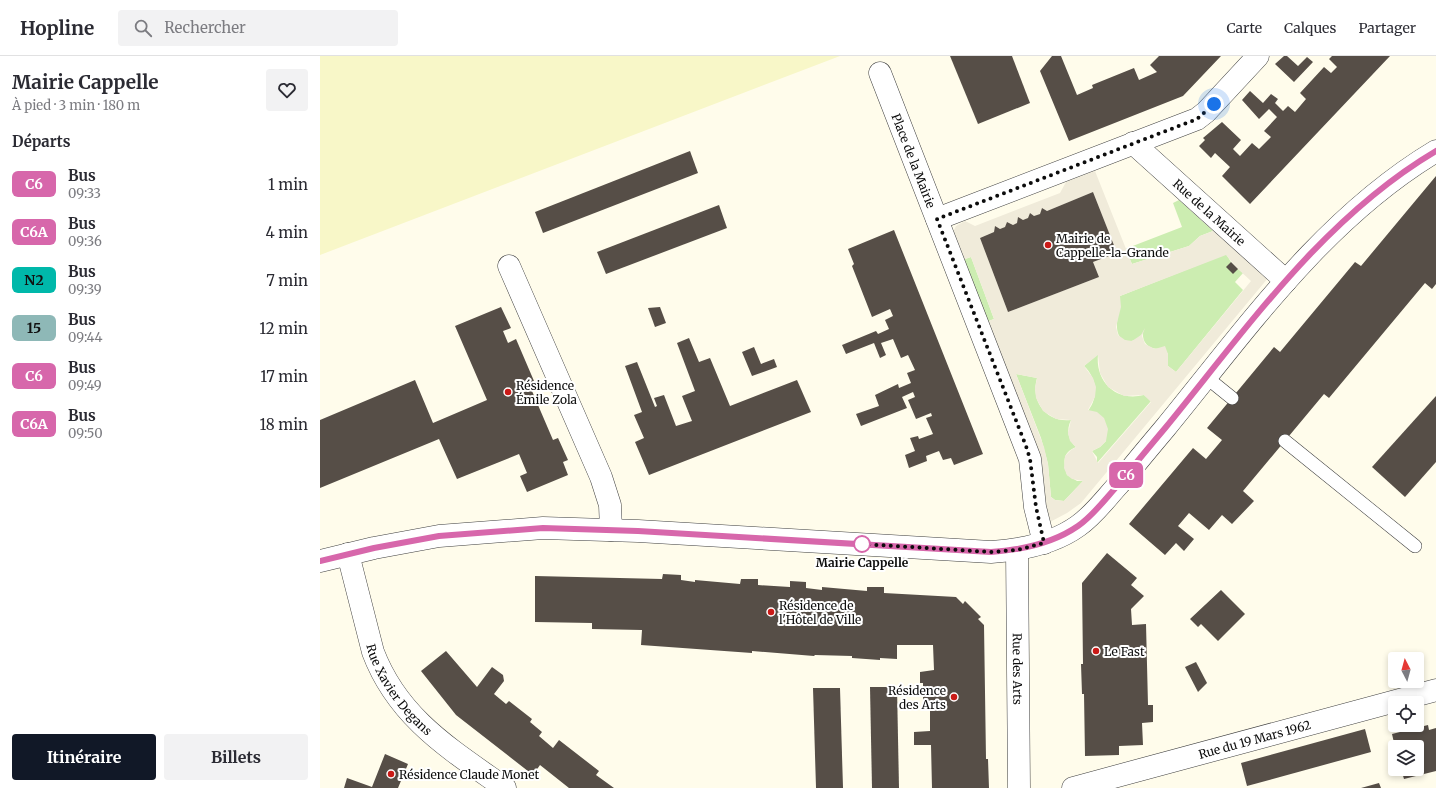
<!DOCTYPE html>
<html lang="fr">
<head>
<meta charset="utf-8">
<style>
  body { margin:0; font-family:Merriweather,serif; background:#f2f2f3; color:#2b2b33; height:100vh; display:flex; flex-direction:column; font-size:15px; white-space:nowrap }
  * { box-sizing:border-box; margin:0 }
  p { font-size:13px; color:#7c7c81 }
  .icon { flex:none; width:22px; height:22px; fill:none; stroke:currentColor; stroke-width:2; stroke-linecap:round; stroke-linejoin:round }
  .map { position:relative; flex:1; overflow:hidden }
  .drawer { display:flex; flex-direction:column; background:#fff; width:320px }
  .drawer>* { flex:none }
  .badge { padding:0 8px; border-radius:6px; font-size:14px; line-height:26px }
  .needle { width:26px; rotate:354deg }
  .buttons { position:absolute; left:1068px; top:596px; display:grid; gap:8px }
  .buttons a { display:grid; place-items:center; width:36px; height:36px; border-radius:4px; background:#fff; box-shadow:0 2px 6px #0003; font-size:20px }
  .you { position:absolute; width:20px; height:20px; margin:-10px; border:3px solid #fff; border-radius:50%; background:#1a73e8; box-shadow:0 0 0 6px #1a73e833 }
  .map>.badge { position:absolute; translate:-50% -50%; box-shadow:0 0 0 2px #fff }
  h2 { padding:0 12px; font-size:15px; line-height:36px }
  .round { display:grid; place-items:center; flex:none; width:42px; height:42px; border-radius:4px; background:#f2f2f3 }
  .overview { display:flex; align-items:center; justify-content:space-between; height:68px; padding:0 12px }
  h1 { font-size:19px; font-weight:700; line-height:30px }
  .cta { display:flex; gap:8px; margin-top:auto; padding:8px 12px }
  .cta a { flex:1; height:46px; border-radius:4px; background:#111827; color:#fff; font-size:16px; font-weight:700; line-height:46px; text-align:center }
  .cta a+a { background:#f2f2f3; color:#2b2b33 }
  ul { padding:0; list-style:none }
  li { display:flex; align-items:center; gap:12px; height:48px; padding:0 12px }
  li div { flex:1 }
  li b { display:block; font-size:15px }
  li em { font-style:normal }
  li .badge { min-width:44px; font-weight:700; text-align:center }
  header { display:flex; align-items:center; gap:24px; box-sizing:border-box; height:56px; padding:0 20px; background:#fff; border-bottom:1px solid #e1e1e2 }
  header strong { font-size:19px }
  nav { display:flex; gap:22px; margin-inline-start:auto; font-size:14px }
  .search { width:280px; height:36px; background:#f2f2f3; display:flex; align-items:center; gap:10px; box-sizing:border-box; padding:0 14px; border-radius:4px; color:#7c7c81; font-size:15px }
  main { display:flex; flex:1; min-height:0 }
  .map>svg:first-child { display:block }
  .farmland { fill:#f8f7c8 }
  .green { fill:#ccedb1 }
  .plaza { fill:#f0ebda; fill-rule:evenodd }
  .building { fill:#564e47 }
  .lines { fill:none; stroke-linecap:round; stroke-linejoin:round }
  .service-casing { stroke:#3f3f3f; stroke-width:14 }
  .minor-casing { stroke:#3f3f3f; stroke-width:23 }
  .tertiary-casing { stroke:#3f3f3f; stroke-width:23 }
  .service { stroke:#fff; stroke-width:13 }
  .minor { stroke:#fff; stroke-width:22 }
  .tertiary { stroke:#fff; stroke-width:22 }
  .line-casing { stroke:#fff; stroke-width:9 }
  .line { stroke:#d767ab; stroke-width:6 }
  .walk { stroke:#0c0c0c; stroke-width:4; stroke-dasharray:0 7.2 }
  .poi-dot { fill:#ca1a17; stroke:#fff; stroke-width:1.5 }
  .stop-dot { fill:#fff; stroke:#d767ab; stroke-width:2 }
  .labels { text-anchor:middle; dominant-baseline:central; stroke-width:4; stroke-linejoin:round; paint-order:stroke }
  .street-label { font-size:12px; fill:#0c0c0c; stroke:#fff }
  .poi-label { font-size:12px; fill:#0c0c0c; stroke:#fff; text-anchor:start }
  .stop-label { font-size:12px; font-weight:bold; fill:#0c0c0c; stroke:#fff }
</style>
</head>
<body>
<header>
<strong>Hopline</strong>
<div class="search"><svg class="icon" aria-label="search" viewBox="0 0 24 24"><circle cx="10" cy="10" r="6"/><path d="M15 15l6 6"/></svg>Rechercher</div>
<nav><a>Carte</a><a>Calques</a><a>Partager</a></nav>
</header>
<main>
<section class="drawer">
<div class="overview"><div><h1>Mairie Cappelle</h1><p>À pied · 3 min · 180 m</p></div><a class="round"><svg class="icon" aria-label="heart" viewBox="0 0 24 24"><path d="M12 20l-8-8c-3-5 5-10 8-4 3-6 11-1 8 4z"/></svg></a></div>
<h2>Départs</h2>
<ul>
<li><span class="badge" style="background:#d767ab;color:#fff">C6</span><div><b>Bus</b><p>09:33</p></div><em>1 min</em></li>
<li><span class="badge" style="background:#d767ab;color:#fff">C6A</span><div><b>Bus</b><p>09:36</p></div><em>4 min</em></li>
<li><span class="badge" style="background:#00b8aa;color:#111">N2</span><div><b>Bus</b><p>09:39</p></div><em>7 min</em></li>
<li><span class="badge" style="background:#8eb8b7;color:#111">15</span><div><b>Bus</b><p>09:44</p></div><em>12 min</em></li>
<li><span class="badge" style="background:#d767ab;color:#fff">C6</span><div><b>Bus</b><p>09:49</p></div><em>17 min</em></li>
<li><span class="badge" style="background:#d767ab;color:#fff">C6A</span><div><b>Bus</b><p>09:50</p></div><em>18 min</em></li>
</ul>
<div class="cta"><a>Itinéraire</a><a>Billets</a></div>
</section>
<div class="map">
<svg width="1116" height="732" viewBox="0 0 1116 732">
  <rect width="100%" height="100%" fill="#fffceb"/>
  <polygon class="farmland" points="0,0 520,0 0,199"/>
  <g class="green">
    <polygon points="859,144 893,175 880,180 869,190 812,208 805,193 862,171 853,147"/>
    <path d="M 906,198 L 911,206 L 907,211 L 918,213 L 923,217 L 915,226 L 923,234 L 856,316 L 848,310 L 848,298 L 843,292 C 832,295 822,289 823,277 C 819,282 814,286 807,285 C 789,281 801,254 800,240 Z"/>
    <polygon points="651,201 674,263 666,266 642,204"/>
    <path d="M 778,298 C 775,326 796,346 824,339 L 831,345 L 777,407 L 777,401 L 772,395 L 780,391 L 786,385 L 771,355 L 768,355 C 779,341 777,322 764,310 Z"/>
    <path d="M 696,318 L 717,322 C 710,346 727,367 751,364 C 746,374 748,384 756,391 C 741,397 744,407 747,419 L 757,425 L 763,425 L 744,445 L 735,444 L 731,441 L 728,408 L 721,382 Z"/>
  </g>
  <path class="plaza" d="M 775,115 L 812,208 L 869,190 L 880,180 L 893,175 L 948,222 L 761,447 L 747,457 L 728,467 L 666,266 L 674,263 L 651,201 L 642,204 L 633,176 L 636,170 L 645,165 L 655,170 L 740,137 L 746,126 ZM 773,136 L 797,197 L 773,206 L 779,221 L 688,256 L 660,182 L 674,176 L 675,171 L 680,173 L 685,171 L 687,166 L 693,169 L 697,167 L 698,162 L 703,164 L 708,162 L 710,157 L 714,160 L 720,158 L 722,152 L 727,155 ZM 906,199 L 918,213 L 931,225 L 856,316 L 848,310 L 848,298 L 845,290 L 835,293 L 825,288 L 822,280 L 825,272 L 821,279 L 812,285 L 805,284 L 798,279 L 796,271 L 801,251 L 800,240 ZM 778,299 L 780,317 L 788,331 L 804,340 L 824,339 L 831,346 L 778,407 L 772,395 L 780,391 L 786,385 L 788,373 L 784,362 L 777,356 L 768,354 L 775,341 L 776,331 L 773,322 L 764,310 ZM 696,318 L 717,322 L 715,332 L 716,342 L 723,355 L 736,363 L 751,364 L 748,377 L 750,385 L 756,391 L 751,394 L 745,400 L 744,412 L 747,419 L 752,423 L 763,425 L 744,445 L 735,444 L 731,441 L 728,408 L 724,391 Z"/>
  <g class="building">
    <polygon points="630,0 692,0 710,47 658,68"/>
    <polygon points="732,0 741,0 757,39 773,32 772,29 814,12 819,24 837,16 830,9 839,0 901,0 863,40 749,85 720,15"/>
    <polygon points="964,0 967,0 978,10 987,1 993,6 974,26 955,8"/>
    <polygon points="1012,0 1070,0 930,148 902,120 910,111 895,97 891,102 879,90 885,84 883,82 902,66 921,84 913,93 920,100 932,87 939,93 951,81 944,75 957,61 949,53 939,63 922,44 930,35 943,47 951,38 958,43 955,47 963,55 968,50 975,56 986,43 980,37 1004,11 1011,17 1017,11 1009,3"/>
    <polygon points="370,95 378,117 223,177 215,156"/>
    <polygon points="1116,120 1116,228 1112,233 1105,227 1009,342 1004,338 923,435 934,445 912,468 902,459 889,474 869,457 858,470 874,483 864,495 856,487 845,499 809,468 873,392 886,403 902,384 887,372 954,291 960,296 1035,206 1041,210"/>
    <polygon points="773,136 797,197 773,206 779,221 688,256 660,182 674,176 675,170 680,173 685,171 687,166 693,169 697,167 698,161 703,164 708,162 710,157 714,160 720,158 722,152 727,155"/>
    <polygon points="399,149 407,172 286,218 277,196"/>
    <polygon points="574,174 663,398 634,409 631,402 623,404 619,395 606,400 607,405 589,412 585,399 595,395 590,382 598,380 599,383 613,378 606,362 612,360 611,357 596,363 588,344 595,341 593,336 582,341 587,352 541,370 536,358 559,350 555,339 578,328 579,332 591,327 587,317 595,314 588,299 581,302 573,283 561,287 566,299 560,302 554,287 526,298 522,289 556,275 558,278 569,273 565,264 573,260 570,253 552,261 532,210 534,208 528,193"/>
    <polygon points="911,206 918,213 913,218 906,211"/>
    <polygon points="181,251 191,272 183,275 188,287 196,283 214,325 209,328 233,384 238,382 248,404 243,406 248,419 207,436 200,420 207,417 199,398 137,423 119,383 0,432 0,364 95,324 113,367 167,344 135,270"/>
    <polygon points="340,251 346,267 335,271 328,252"/>
    <polygon points="369,282 379,306 390,302 410,350 477,324 491,356 329,419 315,386 324,382 314,359 322,356 305,310 317,306 335,351 337,350 334,342 344,339 356,370 372,365 362,340 375,335 357,287"/>
    <polygon points="434,291 441,308 454,303 457,311 432,320 422,296"/>
    <polygon points="1116,340 1116,406 1085,441 1052,411"/>
    <polygon points="787,497 817,522 811,529 824,540 811,553 812,569 826,568 828,649 833,649 833,666 822,667 823,689 799,690 799,699 765,700 764,638 762,638 761,608 763,608 762,527"/>
    <polygon points="343,518 361,519 361,524 375,526 375,524 420,528 421,523 438,523 438,529 470,531 470,525 486,526 486,532 502,534 502,531 547,535 547,531 564,531 564,537 636,541 643,548 645,545 661,561 658,563 664,569 666,703 668,703 669,732 612,732 611,689 594,689 594,676 610,675 610,655 603,655 603,627 600,627 600,616 614,614 613,589 577,589 577,603 560,602 560,604 532,602 532,600 495,599 494,600 432,595 432,597 321,589 322,574 272,573 272,567 215,566 215,520 342,523"/>
    <polygon points="901,534 925,558 898,585 881,568 878,571 870,563"/>
    <polygon points="126,595 157,631 172,611 183,619 184,625 174,638 186,648 189,645 212,663 210,666 222,676 219,680 233,692 239,684 279,715 276,719 294,732 249,732 220,709 213,719 136,659 101,615"/>
    <polygon points="876,606 887,627 878,636 865,611"/>
    <polygon points="550,631 577,631 579,732 552,732"/>
    <polygon points="493,632 520,632 523,732 496,732"/>
    <polygon points="1108,669 1109,674 1116,672 1116,715 1084,723 1081,713 1097,713 1097,691 1075,691 1072,678"/>
    <polygon points="1045,673 1051,696 927,730 921,707"/>
    <polygon points="65,698 88,708 78,732 24,732 27,722 52,731"/>
    <polygon points="1059,727 1061,732 1041,732"/>
  </g>
  <g class="lines">
    <g class="service-casing">
      <g id="service">
        <polyline points="886,321 912,342"/>
        <polyline points="965,385 1095,490"/>
      </g>
    </g>
    <g class="minor-casing">
      <g id="minor">
        <path id="s1" d="M 560,17 L 705,390 L 710,403 L 715,451 L 724,487"/>
        <path id="s2" d="M 813,87 L 966,225"/>
        <polyline points="617,163 877,63 886,56 938,0"/>
        <polyline points="189,210 281,421 290,449 291,474"/>
        <path id="s3" d="M 697,494 L 699,732"/>
        <path id="s4" d="M 28,498 L 53,596 C 78,662 130,693 185,732"/>
        <path id="s5" d="M 753,732 L 1116,634"/>
      </g>
    </g>
    <g class="tertiary-casing">
      <path id="tertiary" d="M 0,505 L 54,492 L 119,480 L 223,472 L 318,475 L 671,496 C 701,494 733,488 758,470 C 774,459 786,442 799,428 C 814,409 830,390 846,371 C 927,272 1004,162 1116,95"/>
    </g>
    <use href="#service" class="service"/>
    <use href="#minor" class="minor"/>
    <use href="#tertiary" class="tertiary"/>
  </g>
  <g class="lines">
    <g class="line-casing">
      <path id="line" d="M 0,505 L 54,492 L 119,480 L 223,472 L 318,475 L 671,496 C 701,494 732,488 758,470 C 774,459 786,442 799,428 C 814,409 830,390 846,371 C 927,272 1004,161 1116,95"/>
    </g>
    <use href="#line" class="line"/>
    <polyline class="walk" points="542,488 671,496 697,494 724,487 716,451 710,403 706,390 617,163 877,63 894,48"/>
  </g>
  <g class="poi-dot">
    <circle cx="728" cy="189" r="4"/>
    <circle cx="188" cy="336" r="4"/>
    <circle cx="451" cy="556" r="4"/>
    <circle cx="776" cy="595" r="4"/>
    <circle cx="634" cy="641" r="4"/>
    <circle cx="71" cy="718" r="4"/>
  </g>
  <circle class="stop-dot" cx="542" cy="488" r="8"/>
  <g class="labels">
    <g class="street-label">
      <text stroke="none"><textPath href="#s1" startOffset="94">Place de la Mairie</textPath></text>
      <text stroke="none"><textPath href="#s2" startOffset="103">Rue de la Mairie</textPath></text>
      <text stroke="none"><textPath href="#s3" startOffset="119">Rue des Arts</textPath></text>
      <text stroke="none"><textPath href="#s4" startOffset="147">Rue Xavier Degans</textPath></text>
      <text stroke="none"><textPath href="#s5" startOffset="188">Rue du 19 Mars 1962</textPath></text>
    </g>
    <g class="poi-label">
      <text x="736" y="182">Mairie de<tspan x="736" dy="14">Cappelle-la-Grande</tspan></text>
      <text x="196" y="329">Résidence<tspan x="196" dy="14">Émile Zola</tspan></text>
      <text x="459" y="549">Résidence de<tspan x="459" dy="14">l'Hôtel de Ville</tspan></text>
      <text x="784" y="595">Le Fast</text>
      <text x="626" y="634" text-anchor="end">Résidence<tspan x="626" dy="14">des Arts</tspan></text>
      <text x="79" y="718">Résidence Claude Monet</text>
    </g>
    <g class="stop-label">
      <text x="542" y="506">Mairie Cappelle</text>
    </g>
  </g>
</svg>
<div class="buttons">
<a><svg class="needle" viewBox="-14 -14 28 28"><path d="M0-13l5 13h-10z" fill="#e53935"/><path d="M0 13l5-13h-10z" fill="#7c7c81"/></svg></a>
<a><svg class="icon" aria-label="locate" viewBox="0 0 24 24"><circle cx="12" cy="12" r="6"/><path d="M12 2v4M12 18v4M2 12h4M18 12h4"/></svg></a>
<a><svg class="icon" aria-label="layers" viewBox="0 0 24 24"><path d="M12 4l9 5-9 5-9-5zM3 14l9 5 9-5"/></svg></a>
</div>
<div class="you" style="left:894px;top:48px"></div>
<b class="badge" style="left:806px;top:419px;background:#d767ab;color:#fff">C6</b>
</div>
</main>
</body>
</html>
